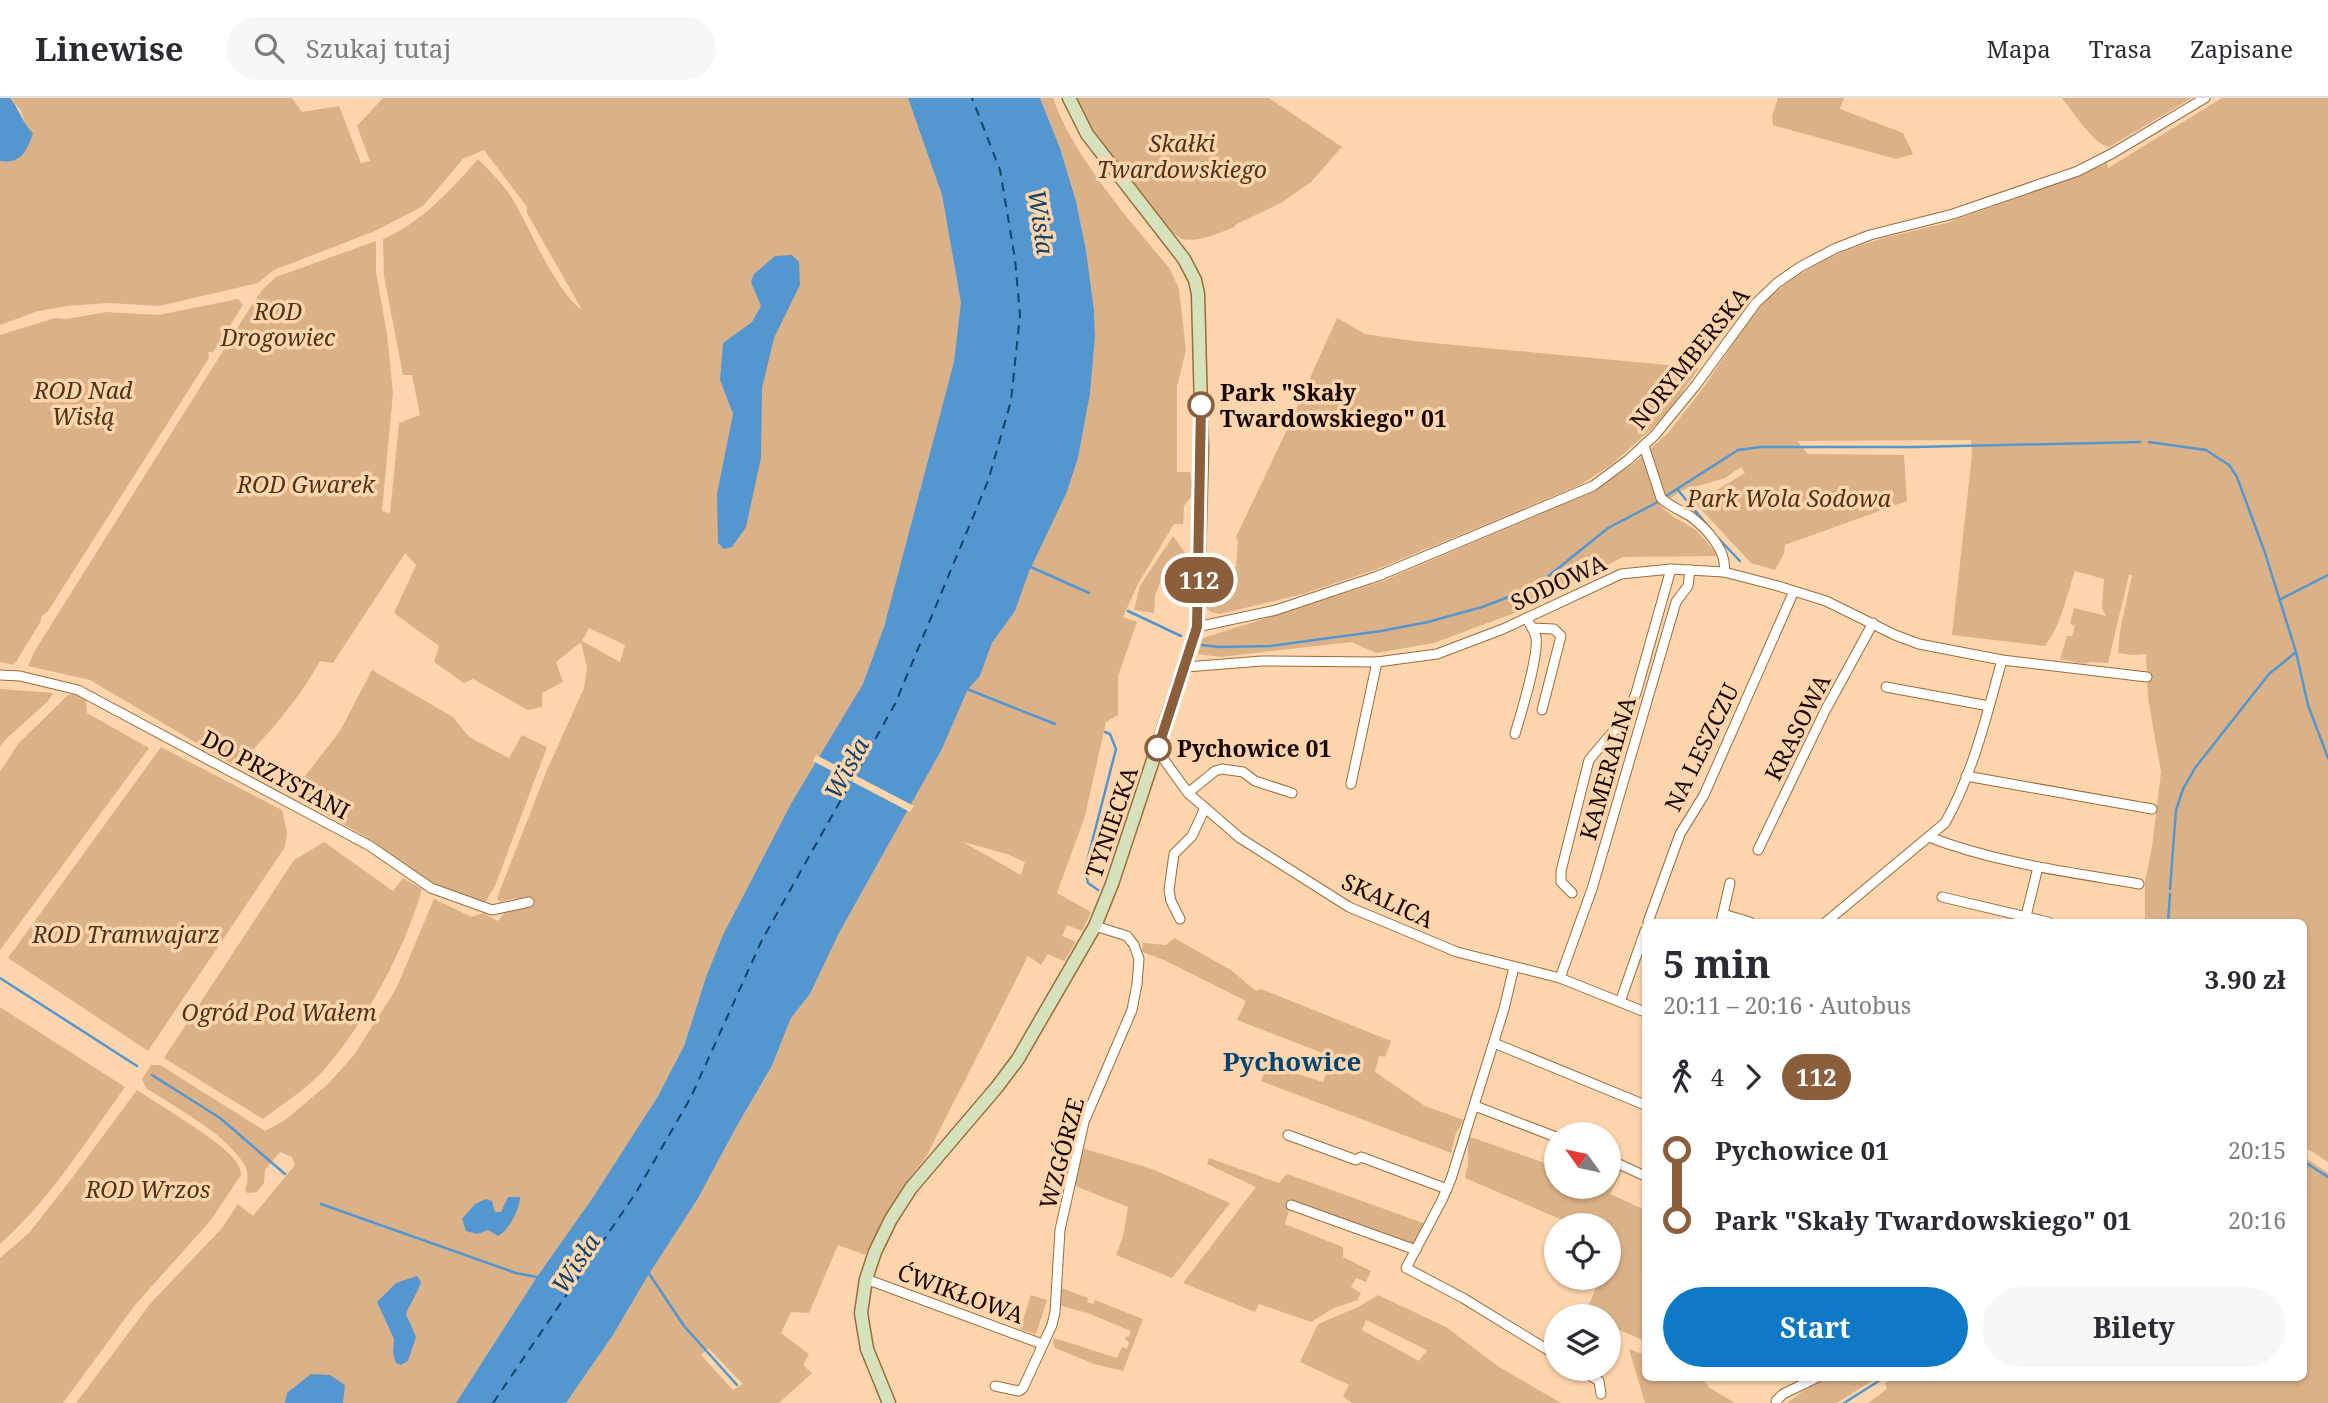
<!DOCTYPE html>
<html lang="pl">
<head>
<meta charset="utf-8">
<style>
  body { margin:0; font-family:"Noto Serif",serif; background:#f7f7f7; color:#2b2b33; height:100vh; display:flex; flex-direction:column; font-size:26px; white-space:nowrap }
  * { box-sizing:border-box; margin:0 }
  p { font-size:23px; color:#7c7c81 }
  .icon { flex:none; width:38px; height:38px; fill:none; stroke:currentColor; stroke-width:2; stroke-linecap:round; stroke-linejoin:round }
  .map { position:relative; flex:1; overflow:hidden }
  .details { position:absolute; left:1642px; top:821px; width:665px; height:462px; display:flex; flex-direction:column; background:#fff; border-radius:10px; box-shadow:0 2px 5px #0004 }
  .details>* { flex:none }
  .badge { padding:0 14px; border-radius:23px; font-size:24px; line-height:46px }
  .needle { width:46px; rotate:303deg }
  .buttons { position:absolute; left:1544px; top:1024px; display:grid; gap:14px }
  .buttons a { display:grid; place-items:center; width:77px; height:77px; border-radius:50%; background:#fff; box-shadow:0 2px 5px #0004; font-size:35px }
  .map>.badge { position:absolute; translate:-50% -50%; box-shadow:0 0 0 4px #fff }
  .legs { display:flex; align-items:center; gap:10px; height:77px; padding:0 21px; font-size:23px }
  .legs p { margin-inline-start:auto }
  .headline { display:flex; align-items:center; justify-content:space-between; height:119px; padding:0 21px }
  h1 { font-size:38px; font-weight:700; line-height:52px }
  .cta { display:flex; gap:14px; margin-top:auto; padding:14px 21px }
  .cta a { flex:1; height:80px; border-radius:42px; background:#0e79c4; color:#fff; font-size:28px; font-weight:700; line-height:80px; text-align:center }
  .cta a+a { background:#f7f7f7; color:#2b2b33 }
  ul { padding:0 21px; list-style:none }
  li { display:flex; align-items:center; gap:24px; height:70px; font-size:26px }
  li i { display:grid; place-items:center; width:10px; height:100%; margin:0 9px; background:currentColor }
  li i::after { content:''; width:18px; height:18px; margin:-9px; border:5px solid; border-radius:50%; background:#fff }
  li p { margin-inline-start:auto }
  li:first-child i { background:linear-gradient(#0000 50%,currentColor 0) }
  li:last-child i { background:linear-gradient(currentColor 50%,#0000 0) }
  header { display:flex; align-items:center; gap:42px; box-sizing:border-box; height:98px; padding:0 35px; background:#fff; border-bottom:2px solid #e1e1e2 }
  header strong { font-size:33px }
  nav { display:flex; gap:38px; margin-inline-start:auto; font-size:24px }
  .search { width:490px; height:63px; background:#f7f7f7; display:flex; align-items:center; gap:18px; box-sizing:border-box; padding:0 24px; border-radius:38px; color:#7c7c81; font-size:26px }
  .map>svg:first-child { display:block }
  .green { fill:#dbb288; fill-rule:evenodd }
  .water { fill:#5496d0 }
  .pier { fill:#fed5ac }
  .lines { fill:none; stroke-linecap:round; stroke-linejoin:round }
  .stream { stroke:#5496d0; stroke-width:2.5 }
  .ferry { stroke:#13436b; stroke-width:2; stroke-dasharray:9 7; stroke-linecap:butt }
  .street-casing { stroke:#9a6c39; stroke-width:11 }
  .secondary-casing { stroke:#9a6c39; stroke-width:15 }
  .street { stroke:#fff; stroke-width:9 }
  .secondary { stroke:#d5e2bc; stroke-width:12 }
  .line-1-casing { stroke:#fff; stroke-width:16 }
  .line-1 { stroke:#8b5e3c; stroke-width:10 }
  .stop-1-dot { fill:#fff; stroke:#8b5e3c; stroke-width:3.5 }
  .labels { text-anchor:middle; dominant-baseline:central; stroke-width:7; stroke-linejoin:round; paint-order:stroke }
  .park-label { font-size:23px; font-style:italic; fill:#4e3417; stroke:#fed5ac }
  .street-label { font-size:23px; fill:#180700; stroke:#fed5ac }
  .stop-label { font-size:23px; font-weight:bold; fill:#180700; stroke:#fed5ac; text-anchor:start }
  .water-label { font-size:24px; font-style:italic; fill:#13436b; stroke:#fed5ac }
  .quarter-label { font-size:26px; font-weight:bold; fill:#004473; stroke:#fed5ac }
</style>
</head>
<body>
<header>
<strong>Linewise</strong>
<div class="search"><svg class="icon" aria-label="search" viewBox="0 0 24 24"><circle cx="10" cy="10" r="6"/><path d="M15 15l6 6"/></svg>Szukaj tutaj</div>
<nav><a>Mapa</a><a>Trasa</a><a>Zapisane</a></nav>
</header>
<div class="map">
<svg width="2328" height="1305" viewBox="0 0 2328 1305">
  <rect width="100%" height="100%" fill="#fed5ac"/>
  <g class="green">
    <path d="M 10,0 L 292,0 L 302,14 L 339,8 L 361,65 L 370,63 L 357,28 L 383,0 L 908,0 L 928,50 L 942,97 L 961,204 L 966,284 L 868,579 L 706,879 L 684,948 L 663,989 L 600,1093 L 458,1305 L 76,1305 L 150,1206 L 222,1130 L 238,1106 L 253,1118 L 295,1067 L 292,1059 L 280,1054 L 265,1072 L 264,1085 L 257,1094 L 247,1095 L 245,1092 C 248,1084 249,1075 244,1066 C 225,1035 176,1010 146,990 L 142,981 L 151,967 L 160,967 L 265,1033 L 285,1022 L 328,986 L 354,957 L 396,891 L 434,801 L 472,819 L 483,815 L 498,823 L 516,800 L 500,804 L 497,800 L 547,672 L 584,590 L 587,570 L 581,544 L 556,564 L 563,584 L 542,595 L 542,609 L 528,612 L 473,581 L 464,585 L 434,564 L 439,548 L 394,515 L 416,467 L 405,455 L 333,565 L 320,563 C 298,603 269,635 237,669 L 90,582 L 28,568 L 34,554 L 248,213 L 262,192 L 276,179 L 376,143 L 376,174 L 387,236 L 393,295 L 382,413 L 390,415 L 399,325 L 420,317 L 412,277 L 403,277 L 384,178 L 383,141 C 422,124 450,93 478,61 C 491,74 507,90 516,107 C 532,136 557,194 582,212 L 527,115 L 527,109 L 484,52 L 463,61 L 423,108 L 375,133 L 274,172 L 258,185 L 159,208 L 108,205 L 67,208 L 38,213 L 0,227 L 0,63 L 8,64 L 26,29 L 21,13 ZM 589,530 L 625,547 L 620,564 L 582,543 Z"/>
    <path d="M 1040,0 L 1053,0 C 1073,58 1130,123 1170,171 L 1179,191 L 1186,252 L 1177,288 L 1177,374 L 1190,374 L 1194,395 L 1184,408 L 1183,426 L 1174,426 L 1138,486 L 1123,519 L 1137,524 L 1118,578 L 1118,617 L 1106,624 L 1085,718 L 1057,795 L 1091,814 L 1082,833 L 1067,827 L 1062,838 L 1076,844 L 1064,863 L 1048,856 L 1041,867 L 1028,858 L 926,1059 L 902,1090 L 865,1157 L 838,1147 L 809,1215 L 791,1214 L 781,1235 L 809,1256 L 803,1267 L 812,1275 L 779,1305 L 566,1305 L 613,1237 L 649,1176 L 697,1102 L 738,1026 L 772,969 L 791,920 L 810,896 L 839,835 L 942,651 L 968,591 L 980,578 L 992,545 L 1015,513 L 1029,474 L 1067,394 L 1078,360 L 1090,296 L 1095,239 L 1094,212 L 1086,152 L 1076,103 L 1060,50 ZM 963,744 L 1007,756 L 1025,764 L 1021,777 ZM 708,1250 L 743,1286 L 733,1292 L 701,1257 Z"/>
    <path d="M 1077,0 L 1269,0 L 1342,49 L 1311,84 L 1281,105 L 1235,127 L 1235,129 C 1220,134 1199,145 1183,141 C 1166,137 1102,48 1091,29 C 1085,20 1081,10 1077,0 Z"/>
    <polygon points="1778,0 1844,0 1840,11 1903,35 1913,56 1896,61 1773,27 1772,18"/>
    <path d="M 2062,0 L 2192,0 L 2109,49 C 2094,47 2072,12 2062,0 Z"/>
    <path d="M 2222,0 L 2328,0 L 2328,1064 L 2303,1048 L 2303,824 L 2145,824 L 2145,784 L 2152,749 L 2161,674 L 2148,600 L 2146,556 L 2133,557 L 2118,555 L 2120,533 L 2132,477 L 2129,477 L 2108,565 L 2091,564 L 2084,566 L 2060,561 L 2067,538 L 2072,538 L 2075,528 L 2070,526 L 2074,510 L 2106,518 L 2102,510 L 2104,481 L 2075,473 C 2066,499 2062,525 2045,548 L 1952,537 L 1972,357 L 1971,342 L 1797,343 L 1808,356 L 1904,357 L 1907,403 L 1785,447 L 1784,456 L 1775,472 L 1751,465 L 1695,405 L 1745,375 L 1741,369 L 1725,380 L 1681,393 L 1660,408 L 1674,419 L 1696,432 L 1719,458 L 1623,459 L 1520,513 L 1434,545 L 1376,555 L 1352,544 L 1220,559 L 1198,556 L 1203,540 L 1380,484 L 1588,396 L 1631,368 L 1668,335 L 1701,293 L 1748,224 L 1767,201 L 1792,181 L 1822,163 L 1853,150 L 1883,140 L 1946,125 L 2078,78 L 2107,65 L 2108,70 Z"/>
    <polygon points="238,201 243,207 213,254 208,254 209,260 48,513 41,519 41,523 14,567 0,564 0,237 55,220 67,221 106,214 158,217"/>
    <polygon points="1337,220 1365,236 1413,243 1699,270 1675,304 1654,329 1611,367 1580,387 1380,470 1303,496 1220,516 1211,514 1205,509 1204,484 1214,470 1236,469 1238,444 1236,439 1283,340"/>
    <polygon points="1173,438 1186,456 1182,479 1163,477 1155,498 1154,515 1134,512 1140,488"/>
    <polygon points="372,572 453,619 469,639 509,660 522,637 547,649 495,788 486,803 478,804 436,788 371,742 306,705 292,695 340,633"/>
    <polygon points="0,591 53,595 48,603 5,642 0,649"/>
    <polygon points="75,596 86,602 87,615 149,650 0,852 0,674 18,646 68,597"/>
    <polygon points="161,649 282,712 287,734 285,749 148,953 8,860"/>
    <path d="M 324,744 L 393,793 L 403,780 L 422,791 C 405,851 369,917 329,966 C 312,988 285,1004 263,1021 L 164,960 L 294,762 Z"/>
    <polygon points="1174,840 1231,872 1256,893 1261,891 1391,943 1385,959 1379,958 1375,974 1425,1008 1464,1022 1456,1035 1451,1055 1261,983 1267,966 1323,984 1333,959 1237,922 1246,903 1164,862 1142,854 1143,845 1166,847"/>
    <path d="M 0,909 L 125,989 C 86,1043 50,1102 0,1146 Z"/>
    <path d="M 137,992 C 162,1009 217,1040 235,1062 C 239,1067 241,1072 241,1077 L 211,1122 L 135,1207 L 63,1305 L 0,1305 L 0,1160 L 29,1135 L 69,1084 Z"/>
    <polygon points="1468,1038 1556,1069 1556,1088 1608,1088 1608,1066 1623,1072 1610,1096 1645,1112 1645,1179 1641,1179 1645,1189 1645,1243 1608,1227 1608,1218 1590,1218 1585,1216 1600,1180 1608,1180 1608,1158 1614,1144 1608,1142 1608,1127 1574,1127 1465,1080 1468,1067"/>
    <polygon points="1082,1050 1152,1071 1230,1105 1172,1180 1116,1157 1123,1138 1128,1109 1073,1087"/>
    <polygon points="2303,1058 2328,1075 2328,1305 1868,1305 1887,1291 1885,1285 1895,1279 2303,1279"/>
    <polygon points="1209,1060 1279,1085 1287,1076 1426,1126 1414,1147 1292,1103 1285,1126 1343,1149 1343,1159 1371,1173 1366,1184 1356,1180 1351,1189 1361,1195 1357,1202 1332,1211 1311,1224 1259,1206 1255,1214 1183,1185 1256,1089 1207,1066"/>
    <polygon points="1061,1190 1088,1200 1087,1204 1093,1206 1095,1202 1143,1221 1123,1273 1094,1266 1055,1250 1053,1245 1054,1240 1117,1260 1122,1249 1127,1251 1129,1245 1125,1241 1126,1238 1129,1239 1131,1233 1090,1216 1059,1207"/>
    <polygon points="1031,1197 1047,1202 1036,1236 1020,1231"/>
    <path d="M 1378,1197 L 1446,1229 L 1499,1269 L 1561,1305 L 1352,1305 L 1343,1298 L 1349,1287 L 1300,1264 L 1318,1226 L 1358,1209 ZM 1366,1222 L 1427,1252 L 1419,1263 L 1362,1232 Z"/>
    <polygon points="1629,1251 1645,1257 1645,1279 1701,1279 1710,1290 1735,1305 1645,1305"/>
    <polygon points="1834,1279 1878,1279 1837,1305 1787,1305 1811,1287"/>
  </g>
  <g class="water">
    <path d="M 0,0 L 10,0 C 20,12 23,26 33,35 C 28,52 20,67 0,63 Z"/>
    <polygon points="908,0 1040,0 1060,50 1076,103 1086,152 1094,212 1095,239 1090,296 1078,360 1067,394 1029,474 1015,513 992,545 980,578 968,591 942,651 839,835 810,896 791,920 772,968 738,1026 697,1102 649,1176 613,1237 566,1305 456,1305 537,1179 594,1098 658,998 684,948 706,879 723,837 792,704 863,586 884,529 954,264 961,205 942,97"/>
    <polygon points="792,157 799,164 800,187 774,240 762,290 761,360 746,429 732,449 724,451 718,445 717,396 733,316 720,282 723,245 752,224 761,208 751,184 754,176 775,158"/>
    <path d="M 508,1099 L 520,1099 C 520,1111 509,1132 498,1138 L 488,1132 L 477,1136 L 466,1133 L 462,1121 L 475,1106 L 486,1101 L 492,1103 L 495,1114 L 501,1114 Z"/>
    <path d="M 417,1178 L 421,1184 C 418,1195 410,1205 406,1216 L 416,1239 L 408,1263 L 401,1267 L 396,1265 L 393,1256 L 394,1241 L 377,1204 L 396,1185 Z"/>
    <polygon points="311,1276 330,1277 345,1287 343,1305 285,1305 287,1295"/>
  </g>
  <polygon class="pier" points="816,657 914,708 910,714 813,663"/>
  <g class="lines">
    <g class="stream">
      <polyline points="2149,344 2206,352 2229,367 2237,379 2265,455 2296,554 2308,607 2328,660"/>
      <polyline points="1678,392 1707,427"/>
      <polyline points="1666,398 1738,352 1760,349 1915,349 2140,344"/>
      <polyline points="1718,440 1740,463"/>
      <polyline points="1031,469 1089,495"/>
      <polyline points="2279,502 2328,477"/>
      <polyline points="1128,513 1181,538"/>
      <polyline points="1202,547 1219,549 1270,548 1381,533 1428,524 1482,509 1535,489 1608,430 1658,404"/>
      <polyline points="967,591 1055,626"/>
      <polyline points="2170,791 2176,712 2183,691 2195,670 2269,576 2296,554"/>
      <polyline points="1098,792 1088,785 1085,771 1116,651 1110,636 1105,634"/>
      <polyline points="2168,824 2170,796"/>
      <polyline points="0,880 137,968"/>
      <polyline points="152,977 220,1020 285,1076"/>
      <polyline points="2303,1063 2328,1079"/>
      <polyline points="321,1106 516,1175 537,1179"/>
      <polyline points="648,1174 684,1228 737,1287"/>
      <polyline points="1844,1305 1885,1279"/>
    </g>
    <polyline class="ferry" points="493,1305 637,1093 691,999 762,842 895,606 988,383 1011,303 1020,217 1015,161 1000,72 972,0"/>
    <g class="street-casing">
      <g id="street">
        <path d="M 1644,348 L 1661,400 C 1669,408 1680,412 1690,418 C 1706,430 1728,453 1724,474"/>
        <polyline points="1197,529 1276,512 1378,478 1593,388 1628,362 1655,337 1696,287 1756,205 1777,185 1800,169 1834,151 1870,137 1953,116 2078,73 2113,55 2205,0"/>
        <polyline points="1532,530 1554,531 1561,538 1542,612"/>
        <polyline points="1186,569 1262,563 1377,564 1437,556 1503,531 1621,476 1671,471 1724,474 1778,488 1826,503 1895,537 1919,546 2002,562 2147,579"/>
        <polyline points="0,577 20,578 78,592 370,748 431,790 492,812 529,804"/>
        <polyline points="1886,589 1989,608"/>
        <path d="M 1515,636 C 1521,615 1539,559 1536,539 C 1534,532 1530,526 1526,520"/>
        <polyline points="1157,652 1188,695 1240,740 1349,809 1457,854 1560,880 1645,914"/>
        <polyline points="1966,678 2152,711"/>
        <polyline points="1351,686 1377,564"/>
        <polyline points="1188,695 1215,673 1222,671 1243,674 1255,683 1292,695"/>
        <path d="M 1929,739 C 1996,765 2069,774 2139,786"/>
        <polyline points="1758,752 1825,613 1873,525"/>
        <polyline points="1572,795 1561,784 1561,773 1589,662 1628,616 1636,595 1671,471"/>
        <polyline points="1942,799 2048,824"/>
        <polyline points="1723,816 1750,824"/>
        <polyline points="2026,818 2038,769"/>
        <polyline points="1180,821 1171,803 1169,792 1174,756 1192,738 1205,710"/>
        <polyline points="1648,824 1680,736 1704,697 1794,493"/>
        <polyline points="1721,824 1730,785"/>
        <path d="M 1826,824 L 1945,725 C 1973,676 1987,616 2002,562"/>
        <polyline points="1514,869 1504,911 1451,1081 1442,1102 1406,1170 1463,1200 1556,1257"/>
        <polyline points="1560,880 1592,791 1676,504 1688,488 1690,472"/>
        <polyline points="1620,904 1645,833"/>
        <polyline points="1494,945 1645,1007"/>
        <polyline points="1475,1008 1556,1039"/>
        <polyline points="1288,1037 1356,1062 1361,1059 1447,1091"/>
        <polyline points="1608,1061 1645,1078"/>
        <polyline points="1291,1107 1416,1152"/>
        <polyline points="866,1181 1042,1246"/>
        <polyline points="1578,1270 1599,1283 1601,1296"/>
        <polyline points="995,1288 1019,1293 1023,1290 1052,1227 1055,1214 1060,1132 1084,1024 1132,912 1137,886 1139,861 1134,847 1127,838 1095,828"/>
        <polyline points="1776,1303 1783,1296 1818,1279"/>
      </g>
    </g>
    <g class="secondary-casing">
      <polyline id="secondary" points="889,1305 867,1251 861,1215 866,1181 875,1154 891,1121 911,1090 997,989 1018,961 1095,828 1112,786 1197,529 1202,349 1198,196 1195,182 1184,161 1087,36 1069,0"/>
    </g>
    <use href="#street" class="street"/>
    <use href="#secondary" class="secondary"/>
  </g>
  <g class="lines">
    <g class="line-1-casing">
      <polyline id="line-1" points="1158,650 1197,529 1201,307"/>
    </g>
    <use href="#line-1" class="line-1"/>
  </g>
  <g class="stop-1-dot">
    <circle cx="1201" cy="307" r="12"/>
    <circle cx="1158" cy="650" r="12"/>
  </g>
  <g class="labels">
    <g class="park-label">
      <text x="1182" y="45">Skałki<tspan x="1182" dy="26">Twardowskiego</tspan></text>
      <text x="278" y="213">ROD<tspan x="278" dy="26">Drogowiec</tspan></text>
      <text x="83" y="292">ROD Nad<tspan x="83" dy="26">Wisłą</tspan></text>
      <text x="306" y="386">ROD Gwarek</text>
      <text x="1789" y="400">Park Wola Sodowa</text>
      <text x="126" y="836">ROD Tramwajarz</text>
      <text x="279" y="914">Ogród Pod Wałem</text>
      <text x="148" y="1091">ROD Wrzos</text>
    </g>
    <g class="street-label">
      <text transform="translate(1689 260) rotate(-51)">NORYMBERSKA</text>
      <text transform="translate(1558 484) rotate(-25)">SODOWA</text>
      <text transform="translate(1797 629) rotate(-63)">KRASOWA</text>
      <text transform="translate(1701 649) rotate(-64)">NA LESZCZU</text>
      <text transform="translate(1607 670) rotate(-74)">KAMERALNA</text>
      <text transform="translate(276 676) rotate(28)">DO PRZYSTANI</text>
      <text transform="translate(1111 724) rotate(-71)">TYNIECKA</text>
      <text transform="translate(1388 802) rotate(25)">SKALICA</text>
      <text transform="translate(1061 1055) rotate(-75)">WZGÓRZE</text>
      <text transform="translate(961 1195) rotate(20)">ĆWIKŁOWA</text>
    </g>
    <g class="stop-label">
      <text x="1220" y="294">Park "Skały<tspan x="1220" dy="26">Twardowskiego" 01</tspan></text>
      <text x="1177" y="650">Pychowice 01</text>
    </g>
    <g class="water-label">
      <text transform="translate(1042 124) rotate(82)">Wisła</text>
      <text transform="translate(846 670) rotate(-61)">Wisła</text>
      <text transform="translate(575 1165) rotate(-56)">Wisła</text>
    </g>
    <g class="quarter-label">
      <text x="1292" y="963">Pychowice</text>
    </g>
  </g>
</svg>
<div class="buttons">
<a><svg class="needle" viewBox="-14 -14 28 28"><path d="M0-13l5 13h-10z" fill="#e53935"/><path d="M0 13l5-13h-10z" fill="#7c7c81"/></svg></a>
<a><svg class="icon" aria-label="locate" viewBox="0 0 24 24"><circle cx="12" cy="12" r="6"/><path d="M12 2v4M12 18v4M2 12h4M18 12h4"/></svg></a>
<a><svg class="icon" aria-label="layers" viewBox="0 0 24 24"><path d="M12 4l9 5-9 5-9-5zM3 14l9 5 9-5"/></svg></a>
</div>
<b class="badge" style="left:1199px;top:482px;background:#8b5e3c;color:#fff">112</b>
<section class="details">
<div class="headline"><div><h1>5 min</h1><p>20:11 – 20:16 · Autobus</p></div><b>3.90 zł</b></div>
<div class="legs"><svg class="icon" aria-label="walk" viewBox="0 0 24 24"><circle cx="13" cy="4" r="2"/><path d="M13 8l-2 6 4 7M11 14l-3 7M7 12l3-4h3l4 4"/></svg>4<svg class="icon" aria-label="forward" viewBox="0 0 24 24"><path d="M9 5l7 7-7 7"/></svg><b class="badge" style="background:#8b5e3c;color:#fff">112</b></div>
<ul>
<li><i style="color:#8b5e3c"></i><b>Pychowice 01</b><p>20:15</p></li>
<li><i style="color:#8b5e3c"></i><b>Park &quot;Skały Twardowskiego&quot; 01</b><p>20:16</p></li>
</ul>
<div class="cta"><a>Start</a><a>Bilety</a></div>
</section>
</div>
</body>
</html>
